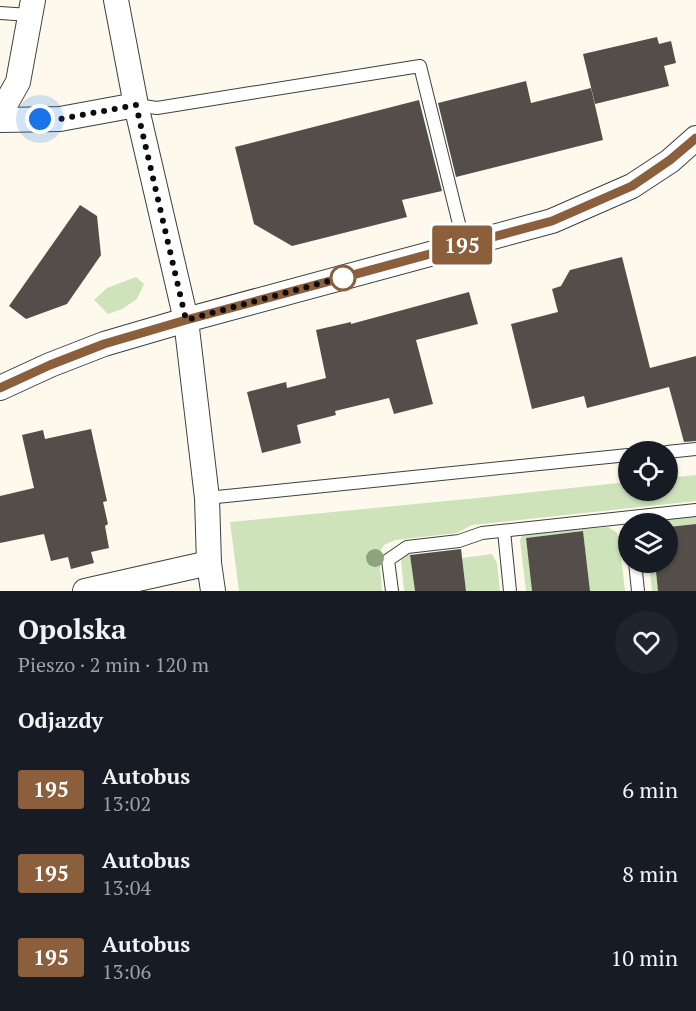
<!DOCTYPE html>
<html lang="pl">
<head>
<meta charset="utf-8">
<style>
  body { margin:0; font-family:"PT Serif",serif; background:#20242c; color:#f1f3f6; height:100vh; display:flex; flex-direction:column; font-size:22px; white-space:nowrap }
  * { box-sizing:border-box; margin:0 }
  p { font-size:20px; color:#9ea1a6 }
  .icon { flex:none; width:33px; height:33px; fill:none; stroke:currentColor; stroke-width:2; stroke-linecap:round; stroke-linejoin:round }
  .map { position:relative; height:591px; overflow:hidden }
  .drawer { display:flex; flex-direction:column; background:#171b24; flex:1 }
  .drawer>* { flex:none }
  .badge { padding:0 12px; border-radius:4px; font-size:21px; line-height:39px }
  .buttons { position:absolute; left:618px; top:441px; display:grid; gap:12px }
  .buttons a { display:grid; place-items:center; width:60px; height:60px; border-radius:50%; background:#171b24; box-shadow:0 2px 4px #0004; font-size:30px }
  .you { position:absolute; width:30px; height:30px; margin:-15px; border:4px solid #fff; border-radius:50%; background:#1a73e8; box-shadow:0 0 0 9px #1a73e833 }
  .map>.badge { position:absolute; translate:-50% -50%; box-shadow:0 0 0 3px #fff }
  h2 { padding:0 18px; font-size:22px; line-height:54px }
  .round { display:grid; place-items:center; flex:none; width:63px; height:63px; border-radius:32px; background:#20242c }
  .summary { display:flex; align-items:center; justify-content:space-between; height:102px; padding:0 18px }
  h1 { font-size:28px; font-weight:700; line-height:45px }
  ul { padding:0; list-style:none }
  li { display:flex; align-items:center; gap:18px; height:84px; padding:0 18px }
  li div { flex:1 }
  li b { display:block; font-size:22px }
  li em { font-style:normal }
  li .badge { min-width:66px; font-weight:700; text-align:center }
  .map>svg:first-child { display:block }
  .green { fill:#cfe3bb }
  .building { fill:#534e4a }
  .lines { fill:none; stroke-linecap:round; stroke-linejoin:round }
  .service-casing { stroke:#3f3f3f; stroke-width:14 }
  .minor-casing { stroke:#3f3f3f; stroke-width:26 }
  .service { stroke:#fff; stroke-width:12 }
  .minor { stroke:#fff; stroke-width:24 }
  .tree { fill:#8ca37e }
  .line-casing { stroke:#fff; stroke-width:14 }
  .line { stroke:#8b5e3c; stroke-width:9 }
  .walk { stroke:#0c0c0c; stroke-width:6; stroke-dasharray:0 10.8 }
  .stop-dot { fill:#fff; stroke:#8b5e3c; stroke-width:3 }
</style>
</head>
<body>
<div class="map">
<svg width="696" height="591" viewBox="0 0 696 591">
  <rect width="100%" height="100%" fill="#fdfaed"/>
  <g class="green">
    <polygon points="136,277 144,284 137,299 122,309 108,314 94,300 107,288"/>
    <polygon points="696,475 696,501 472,525 457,533 395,540 384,545 379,554 382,591 239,591 230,522 477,498 628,482 628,490 668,490 668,478"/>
    <polygon points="696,515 696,524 668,527 668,524 648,524 649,522"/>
    <polygon points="608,527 616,532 619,537 625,591 590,591 583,531 526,538 532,591 526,591 520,540 522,536 526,534"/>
    <polygon points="410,554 415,591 404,591 401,559 405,555"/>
    <polygon points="492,554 497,563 500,591 466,591 462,558"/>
    <polygon points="649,563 655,563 658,591 652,591"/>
  </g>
  <g class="building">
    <polygon points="657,37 659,44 671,41 676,63 664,66 669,86 595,104 583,54"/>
    <polygon points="526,81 531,103 591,88 603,140 456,177 438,103"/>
    <polygon points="419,100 442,191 402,200 407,217 292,246 254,224 235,147"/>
    <polygon points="80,205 97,216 101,255 67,304 26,319 9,306"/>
    <polygon points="622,257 650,368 696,356 696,441 684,442 669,387 587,408 584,396 532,409 511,324 558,312 552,289 561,286 570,270"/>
    <polygon points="469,292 478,324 416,340 433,404 394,414 389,398 335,411 336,415 297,425 301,443 262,453 247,392 286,382 287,388 326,378 316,330 351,322 351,324"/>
    <polygon points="91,429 107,501 103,502 108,524 105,526 109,548 91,552 94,563 71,569 68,557 51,561 44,534 0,543 0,496 34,488 22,435 43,430 45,439"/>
    <polygon points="696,524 696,591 658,591 655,562 668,562 668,527"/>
    <polygon points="583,531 590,591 532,591 526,538"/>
    <polygon points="461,549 466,591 415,591 410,555"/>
  </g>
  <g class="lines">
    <g class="service-casing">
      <g id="service">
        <polyline points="0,13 30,15"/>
        <polyline points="136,105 157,108 420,66 464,244"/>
        <polyline points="667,452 696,449"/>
        <polyline points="207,498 628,455"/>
        <polyline points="504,531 510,591"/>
        <polyline points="635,562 638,591"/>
        <polyline points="392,591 388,560 407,547 459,541 482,533 696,510"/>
      </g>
    </g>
    <g class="minor-casing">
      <g id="minor">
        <polyline points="116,0 136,105 186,320 207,498 209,563 213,591"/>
        <polyline points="0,114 18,82 33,0"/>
        <polyline points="0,120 60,119 136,105"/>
        <polyline points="0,388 50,365 104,344 186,320 552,221 632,186 670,161 696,138"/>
        <polyline points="85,591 209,563"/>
      </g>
    </g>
    <use href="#service" class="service"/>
    <use href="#minor" class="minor"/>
  </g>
  <circle class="tree" cx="375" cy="558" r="9"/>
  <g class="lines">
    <g class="line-casing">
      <polyline id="line" points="0,388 50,365 104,344 186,320 552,221 632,186 670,160 696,138"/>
    </g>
    <use href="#line" class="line"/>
    <polyline class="walk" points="40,119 60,119 136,105 186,320 351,275 343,278"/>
  </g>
  <circle class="stop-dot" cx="343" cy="278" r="12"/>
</svg>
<div class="buttons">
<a><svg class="icon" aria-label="locate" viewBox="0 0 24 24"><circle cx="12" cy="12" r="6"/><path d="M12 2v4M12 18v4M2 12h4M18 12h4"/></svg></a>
<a><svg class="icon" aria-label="layers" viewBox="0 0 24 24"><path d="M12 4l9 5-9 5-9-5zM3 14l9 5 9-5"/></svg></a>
</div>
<div class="you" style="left:40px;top:119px"></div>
<b class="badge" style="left:462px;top:245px;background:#8b5e3c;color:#fff">195</b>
</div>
<section class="drawer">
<div class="summary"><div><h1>Opolska</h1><p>Pieszo · 2 min · 120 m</p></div><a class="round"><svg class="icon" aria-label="heart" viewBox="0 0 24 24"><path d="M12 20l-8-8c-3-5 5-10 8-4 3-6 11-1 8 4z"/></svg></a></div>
<h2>Odjazdy</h2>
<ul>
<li><span class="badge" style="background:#8b5e3c;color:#fff">195</span><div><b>Autobus</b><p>13:02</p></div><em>6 min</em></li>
<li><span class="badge" style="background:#8b5e3c;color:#fff">195</span><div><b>Autobus</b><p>13:04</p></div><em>8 min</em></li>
<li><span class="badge" style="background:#8b5e3c;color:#fff">195</span><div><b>Autobus</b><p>13:06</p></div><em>10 min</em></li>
</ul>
</section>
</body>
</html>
